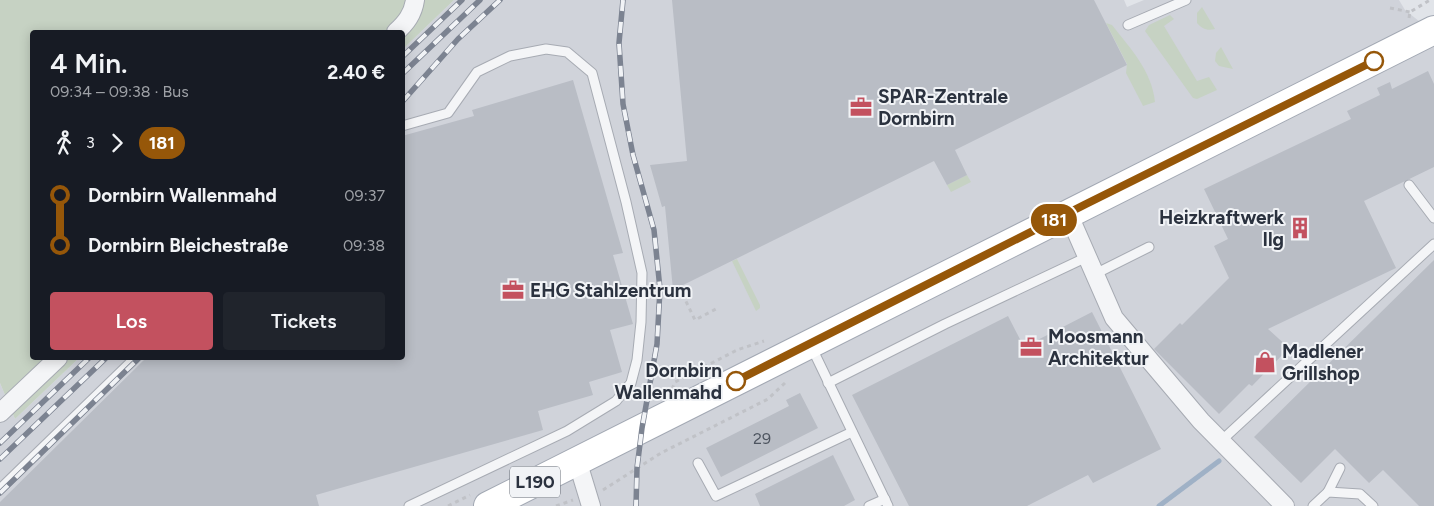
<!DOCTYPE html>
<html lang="de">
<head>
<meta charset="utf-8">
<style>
  body { margin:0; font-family:Figtree,sans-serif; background:#20242c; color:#f1f3f6; height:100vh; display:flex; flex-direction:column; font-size:19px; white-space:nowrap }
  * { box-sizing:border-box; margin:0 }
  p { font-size:16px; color:#9ea1a6 }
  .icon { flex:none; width:28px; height:28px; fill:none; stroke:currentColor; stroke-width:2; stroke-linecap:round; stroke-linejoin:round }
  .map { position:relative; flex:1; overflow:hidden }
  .sheet { position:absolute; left:30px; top:30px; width:375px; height:330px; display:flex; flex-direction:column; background:#171b24; border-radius:5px; box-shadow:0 2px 12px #0003 }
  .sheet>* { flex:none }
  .badge { padding:0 10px; border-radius:16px; font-size:18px; line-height:32px }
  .map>.badge { position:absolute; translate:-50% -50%; box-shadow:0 0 0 2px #fff }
  .legs { display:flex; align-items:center; gap:8px; height:55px; padding:0 20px; font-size:16px }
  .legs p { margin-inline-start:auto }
  .overview { display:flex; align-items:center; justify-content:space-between; height:85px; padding:0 20px }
  h1 { font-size:28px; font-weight:600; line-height:38px }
  .primary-button { display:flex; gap:10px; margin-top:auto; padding:10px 20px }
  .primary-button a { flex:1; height:58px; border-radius:5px; background:#c3515f; color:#fff; font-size:20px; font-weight:600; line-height:58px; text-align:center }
  .primary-button a+a { background:#20242c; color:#f1f3f6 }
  ul { padding:0 20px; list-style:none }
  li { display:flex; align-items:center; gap:18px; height:50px; font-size:19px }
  li i { display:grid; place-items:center; width:8px; height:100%; margin:0 6px; background:currentColor }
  li i::after { content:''; width:12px; height:12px; margin:-6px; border:4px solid; border-radius:50%; background:#171b24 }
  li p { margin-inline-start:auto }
  li:first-child i { background:linear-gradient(#0000 50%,currentColor 0) }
  li:last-child i { background:linear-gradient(currentColor 50%,#0000 0) }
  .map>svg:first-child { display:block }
  .built { fill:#d0d3da }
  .green { fill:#c6d2c3 }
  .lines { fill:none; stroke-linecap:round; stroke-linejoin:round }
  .stream { stroke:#9fb1c6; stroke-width:5 }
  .building { fill:#b9bdc5 }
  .lane-casing { stroke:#a7abb3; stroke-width:11 }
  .street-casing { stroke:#a7abb3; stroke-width:20 }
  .primary-casing { stroke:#a2a8b3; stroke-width:30 }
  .path { stroke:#c0c2c7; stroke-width:3; stroke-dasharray:4 4; stroke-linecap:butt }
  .lane { stroke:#f4f5f7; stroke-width:9 }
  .street { stroke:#f4f5f7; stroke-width:18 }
  .primary { stroke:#fff; stroke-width:28 }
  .rail-casing { stroke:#7c8391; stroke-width:5.5 }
  .rail { stroke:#f1f3f6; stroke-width:4; stroke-dasharray:11; stroke-linecap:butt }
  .line-1-casing { stroke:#fff; stroke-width:11 }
  .line-1 { stroke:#965709; stroke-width:8 }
  .stop-1-dot { fill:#fff; stroke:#965709; stroke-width:2.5 }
  .labels { text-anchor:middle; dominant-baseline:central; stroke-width:4; stroke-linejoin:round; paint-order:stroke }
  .number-label { font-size:16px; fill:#4e5560 }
  .shield { fill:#f1f3f6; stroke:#666c76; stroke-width:1 }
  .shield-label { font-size:18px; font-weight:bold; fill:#2b323f }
  .poi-label { font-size:19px; font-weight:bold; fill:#2b323f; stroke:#f1f3f6; text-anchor:start }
  .stop-label { font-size:19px; font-weight:bold; fill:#2b323f; stroke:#f1f3f6; text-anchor:end }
</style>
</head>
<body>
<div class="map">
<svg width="1434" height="506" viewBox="0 0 1434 506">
  <rect width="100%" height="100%" fill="#e1e4e9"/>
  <polygon class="built" points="454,0 1124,0 1127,7 1144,0 1399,0 1405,10 1434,33 1434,506 0,506 0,383 15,419 79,358 402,358 403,49"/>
  <g class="green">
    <polygon points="0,0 454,0 403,49 402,32 32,32 32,358 79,358 15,419 0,383"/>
    <path d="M 1202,7 L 1215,29 C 1207,31 1202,29 1197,23 L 1197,13 Z"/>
    <polygon points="1170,15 1174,19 1164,26 1197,81 1209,77 1217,90 1197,99 1193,98 1145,31 1149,25"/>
    <path d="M 1106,23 L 1112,25 C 1130,48 1152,71 1155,102 L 1143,106 L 1141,102 L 1126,73 L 1127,64 Z"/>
    <polygon points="1221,47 1233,69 1219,66 1215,61 1216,53"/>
    <polygon points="967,175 971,182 951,192 947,185"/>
    <polygon points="737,259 760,305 760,308 756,311 732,261"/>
  </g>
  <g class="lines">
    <polyline class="stream" points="1159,506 1219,461"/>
  </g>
  <g class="building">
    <polygon points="672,0 1094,0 1127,65 955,150 967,175 947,185 934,161 673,290 665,206 662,207 650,165 687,161"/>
    <polygon points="1428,71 1434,84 1434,167 1364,201 1396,268 1268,329 1289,348 1252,386 1249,384 1219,414 1154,349 1180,323 1182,325 1229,278 1214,246 1228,239 1204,189 1351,119 1347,111 1380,95 1377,88 1390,82 1392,89"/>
    <polygon points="573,80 623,253 613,255 633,324 610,330 622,372 589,382 593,395 538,411 543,430 316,495 319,506 0,506 0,502 146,358 149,358 150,360 160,358 402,358 402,136 474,116 472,110"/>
    <polygon points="1434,260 1434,506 1419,506 1383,470 1369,483 1335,449 1301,483 1254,437"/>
    <polygon points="1092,312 1161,449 1093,483 1088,475 1027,506 909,506 852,395 1008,316 1024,347"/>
    <polygon points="800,393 818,428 721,477 706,448 789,406 786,400"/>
    <polygon points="833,455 855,500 844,506 760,506 755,494"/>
  </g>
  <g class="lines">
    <g class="lane-casing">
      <g id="lane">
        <polyline points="1128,25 1186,0"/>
        <polyline points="402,126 448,113 477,72 510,56 546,49 567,52 592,73 626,202 642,273 641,322 637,360 631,383 616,401 567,431 409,506"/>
        <polyline points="1409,185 1434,218"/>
        <polyline points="1095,274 1149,247"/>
        <polyline points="811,346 888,506"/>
        <polyline points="828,383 945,324 1087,257"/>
        <polyline points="1221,441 1434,244"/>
        <polyline points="698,463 716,496 852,432"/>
        <polyline points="0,489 135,358"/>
        <polyline points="1328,492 1340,468"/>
        <polyline points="869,506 885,499"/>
        <polyline points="1313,506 1328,492 1360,494 1373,506"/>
      </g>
    </g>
    <g class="street-casing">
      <g id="street">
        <path d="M 396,32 C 406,23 413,14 415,0"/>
        <polyline points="1068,213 1114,318 1201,421 1285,506"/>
        <polyline points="0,413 58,358"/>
        <polyline points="577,460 591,506"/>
      </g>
    </g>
    <g class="primary-casing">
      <polyline id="primary" points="488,506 1434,30"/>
    </g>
    <g class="path">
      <polyline points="1390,8 1410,12"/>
      <polyline points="1409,18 1410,12 1430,0"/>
      <polyline points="679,287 695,320 716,309"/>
      <polyline points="672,389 675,382 737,350 764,341"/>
      <polyline points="603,490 661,453 768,399 786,382"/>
      <polyline points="448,506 470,495"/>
      <polyline points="556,506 573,500"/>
    </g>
    <use href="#lane" class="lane"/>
    <use href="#street" class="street"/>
    <use href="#primary" class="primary"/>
    <g class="rail-casing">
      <g id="rail">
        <polyline points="623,0 619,43 623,104 633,155 654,230 660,289 657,344 642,428 637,468 636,506"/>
        <polyline points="402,57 462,0"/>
        <polyline points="402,74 480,0"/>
        <polyline points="402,102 458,39 500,0"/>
        <polyline points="0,443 89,358"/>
        <polyline points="0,459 106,358"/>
        <polyline points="0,493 139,358"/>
      </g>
    </g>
    <use href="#rail" class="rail"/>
  </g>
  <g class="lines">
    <g class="line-1-casing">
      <polyline id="line-1" points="736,381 1086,204 1374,61"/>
    </g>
    <use href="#line-1" class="line-1"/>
  </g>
  <defs>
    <g id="office-bare" transform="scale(1.725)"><path d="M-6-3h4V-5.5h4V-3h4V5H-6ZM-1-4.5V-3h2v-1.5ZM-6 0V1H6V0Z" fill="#c3515f" stroke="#f1f3f6" stroke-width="2.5" paint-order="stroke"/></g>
    <g id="building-bare" transform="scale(1.725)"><path d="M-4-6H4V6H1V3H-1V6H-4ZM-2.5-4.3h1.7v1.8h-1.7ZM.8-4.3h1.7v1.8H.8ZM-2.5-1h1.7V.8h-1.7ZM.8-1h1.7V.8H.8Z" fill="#c3515f" stroke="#f1f3f6" stroke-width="2.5" paint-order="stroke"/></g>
    <g id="shop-bare" transform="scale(1.725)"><path d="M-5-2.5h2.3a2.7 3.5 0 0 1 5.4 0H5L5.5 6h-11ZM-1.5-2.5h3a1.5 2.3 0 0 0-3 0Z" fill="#c3515f" stroke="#f1f3f6" stroke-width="2.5" paint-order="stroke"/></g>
  </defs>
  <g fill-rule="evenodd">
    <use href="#office-bare" x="861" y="107"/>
    <use href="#building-bare" x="1300" y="228"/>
    <use href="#office-bare" x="513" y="290"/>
    <use href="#office-bare" x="1031" y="347"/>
    <use href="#shop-bare" x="1265" y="362"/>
  </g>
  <g class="stop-1-dot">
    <circle cx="1374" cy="61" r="9"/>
    <circle cx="736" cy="381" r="9"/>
  </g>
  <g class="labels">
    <g class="number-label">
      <text x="762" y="438">29</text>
    </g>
    <rect class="shield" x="510" y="466.5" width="50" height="31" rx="4"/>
    <g class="shield-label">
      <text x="535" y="482">L190</text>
    </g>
    <g class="poi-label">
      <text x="878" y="96">SPAR-Zentrale<tspan x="878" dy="22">Dornbirn</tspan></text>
      <text x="1284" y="217" text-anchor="end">Heizkraftwerk<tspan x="1284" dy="22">Ilg</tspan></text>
      <text x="530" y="290">EHG Stahlzentrum</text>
      <text x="1048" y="336">Moosmann<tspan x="1048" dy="22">Architektur</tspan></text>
      <text x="1282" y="351">Madlener<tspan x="1282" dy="22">Grillshop</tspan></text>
    </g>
    <g class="stop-label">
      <text x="722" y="370">Dornbirn<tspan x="722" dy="22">Wallenmahd</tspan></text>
    </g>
  </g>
</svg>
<b class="badge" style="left:1054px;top:220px;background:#965709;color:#fff">181</b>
<section class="sheet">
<div class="overview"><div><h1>4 Min.</h1><p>09:34 – 09:38 · Bus</p></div><b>2.40 €</b></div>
<div class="legs"><svg class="icon" aria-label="walk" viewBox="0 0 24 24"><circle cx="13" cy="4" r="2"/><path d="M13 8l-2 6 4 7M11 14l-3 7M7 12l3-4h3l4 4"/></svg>3<svg class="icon" aria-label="forward" viewBox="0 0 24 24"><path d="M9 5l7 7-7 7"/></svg><b class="badge" style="background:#965709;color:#fff">181</b></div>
<ul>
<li><i style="color:#965709"></i><b>Dornbirn Wallenmahd</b><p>09:37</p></li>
<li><i style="color:#965709"></i><b>Dornbirn Bleichestraße</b><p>09:38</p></li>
</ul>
<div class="primary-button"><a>Los</a><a>Tickets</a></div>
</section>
</div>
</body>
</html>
